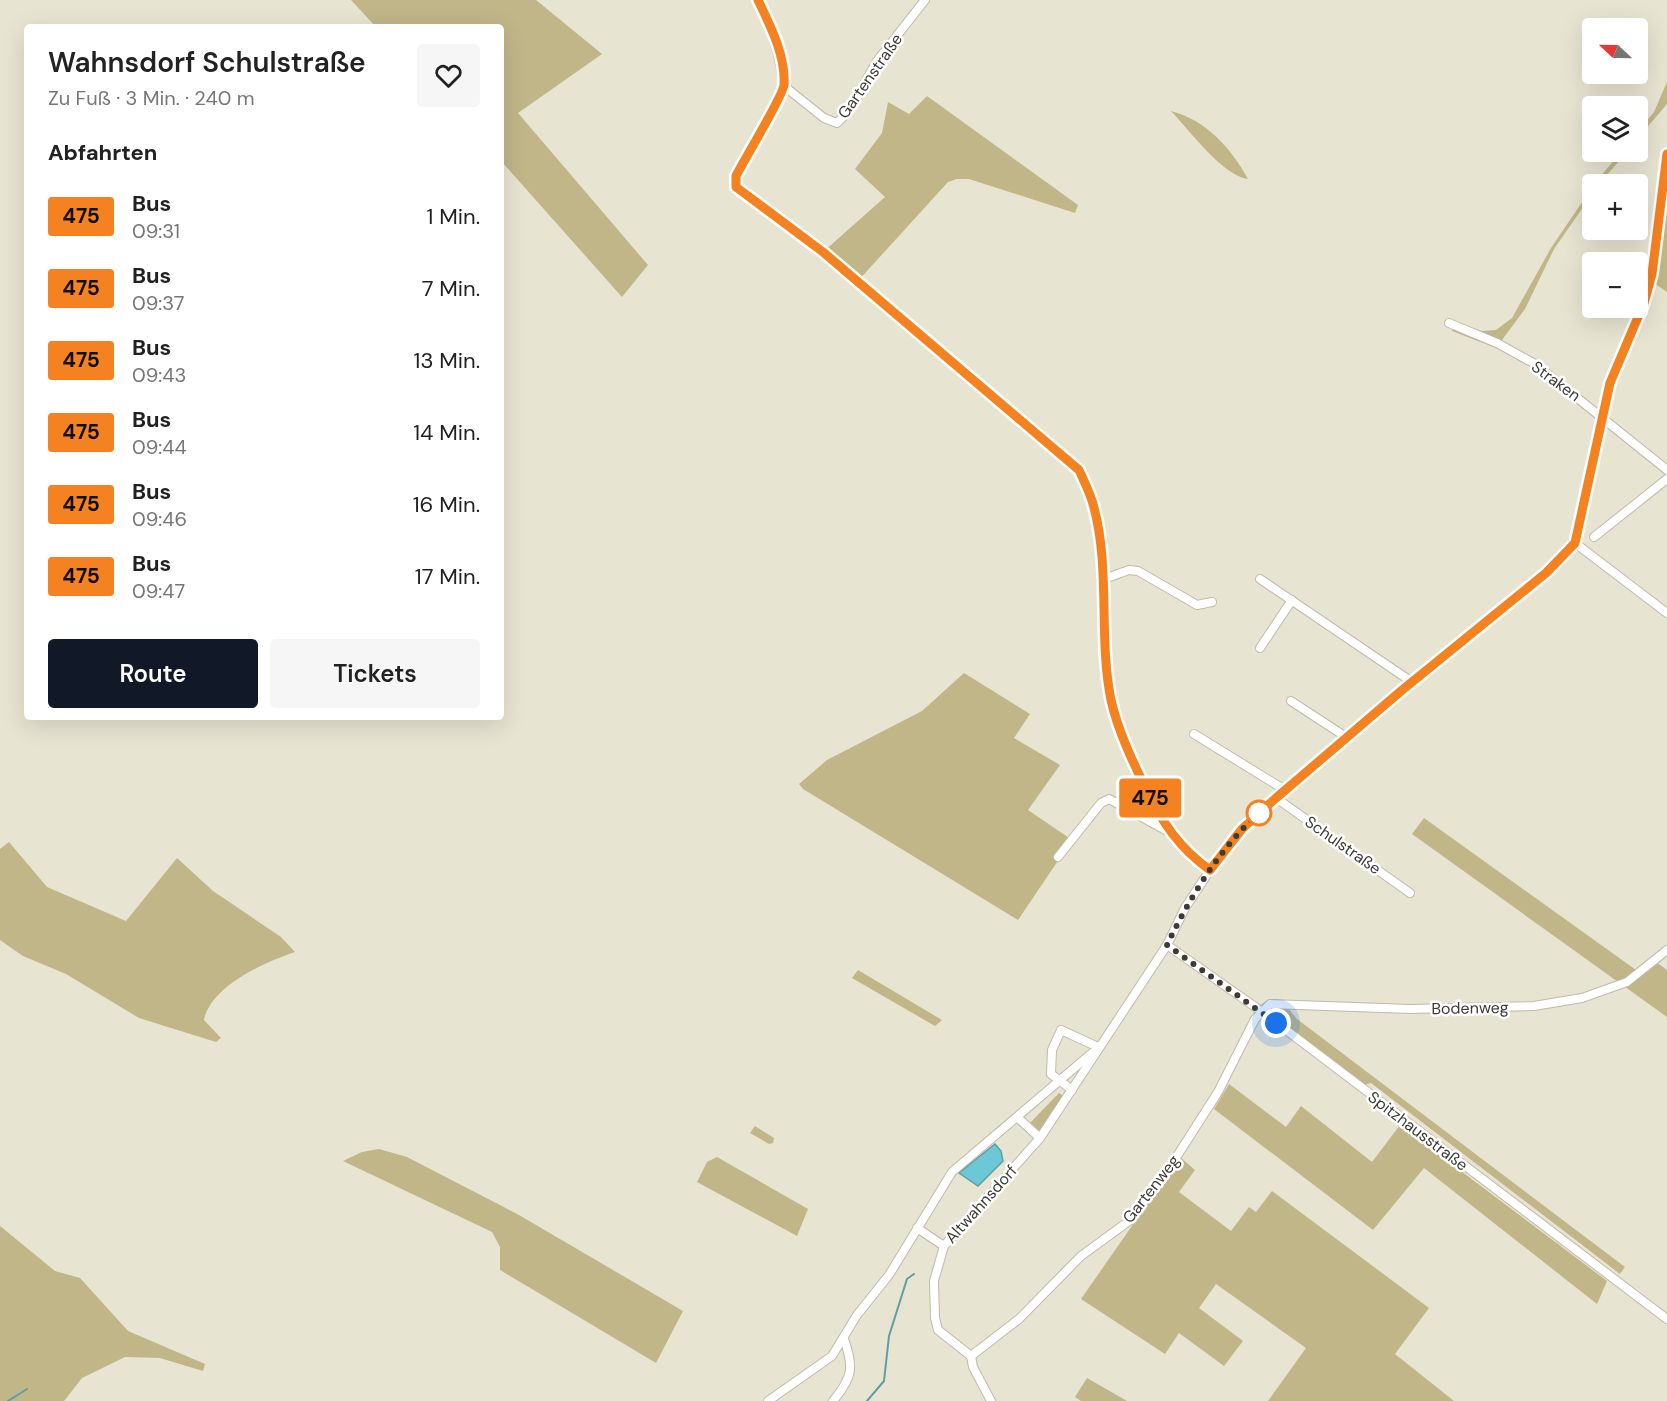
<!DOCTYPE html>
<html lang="de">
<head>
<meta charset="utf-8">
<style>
  body { margin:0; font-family:"DM Sans",sans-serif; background:#f6f6f6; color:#222; height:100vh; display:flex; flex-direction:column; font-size:22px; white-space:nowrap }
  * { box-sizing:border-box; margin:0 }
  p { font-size:20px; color:#767676 }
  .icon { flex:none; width:33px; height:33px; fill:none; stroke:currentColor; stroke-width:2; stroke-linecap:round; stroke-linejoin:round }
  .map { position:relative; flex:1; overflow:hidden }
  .side { position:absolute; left:24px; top:24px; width:480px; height:696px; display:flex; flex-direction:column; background:#fff; border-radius:6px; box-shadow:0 6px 24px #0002 }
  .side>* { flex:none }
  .badge { padding:0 12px; border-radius:4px; font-size:21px; line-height:39px }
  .needle { width:39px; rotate:292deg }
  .fabs { position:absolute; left:1582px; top:18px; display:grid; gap:12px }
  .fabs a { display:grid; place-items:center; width:66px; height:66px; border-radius:6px; background:#fff; box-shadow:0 6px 24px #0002; font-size:30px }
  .you { position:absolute; width:30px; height:30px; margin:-15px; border:4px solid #fff; border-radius:50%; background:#1a73e8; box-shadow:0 0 0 9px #1a73e833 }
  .map>.badge { position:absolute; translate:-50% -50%; box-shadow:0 0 0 3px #fff }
  h2 { padding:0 24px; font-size:22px; line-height:54px }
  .round { display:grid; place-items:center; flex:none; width:63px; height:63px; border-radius:6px; background:#f6f6f6 }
  .headline { display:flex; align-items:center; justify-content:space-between; height:102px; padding:0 24px }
  h1 { font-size:28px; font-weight:600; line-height:45px }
  .action { display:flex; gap:12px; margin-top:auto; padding:12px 24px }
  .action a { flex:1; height:69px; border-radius:6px; background:#111827; color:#fff; font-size:24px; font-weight:600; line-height:69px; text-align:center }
  .action a+a { background:#f6f6f6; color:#222 }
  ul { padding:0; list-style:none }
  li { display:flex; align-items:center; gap:18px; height:72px; padding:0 24px }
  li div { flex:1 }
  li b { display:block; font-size:22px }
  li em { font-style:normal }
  li .badge { min-width:66px; font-weight:700; text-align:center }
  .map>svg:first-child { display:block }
  .green { fill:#c0b688 }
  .water { fill:#6dc8d6; stroke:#5e9ea5; stroke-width:1.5 }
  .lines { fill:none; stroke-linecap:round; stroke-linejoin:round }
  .stream { stroke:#5e9ea5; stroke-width:2 }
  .minor-casing { stroke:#bebbaa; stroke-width:10 }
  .minor { stroke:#fff; stroke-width:8 }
  .line-casing { stroke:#fff; stroke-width:14 }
  .line { stroke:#f58220; stroke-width:9 }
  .walk { stroke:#3c3b34; stroke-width:6; stroke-dasharray:0 10.8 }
  .stop-dot { fill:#fff; stroke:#f58220; stroke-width:3 }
  .labels { text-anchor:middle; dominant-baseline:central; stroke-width:5; stroke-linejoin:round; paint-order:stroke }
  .street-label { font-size:16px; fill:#3c3b34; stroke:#fff }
</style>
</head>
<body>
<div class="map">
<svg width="1667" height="1401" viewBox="0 0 1667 1401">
  <rect width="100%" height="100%" fill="#e8e4d2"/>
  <g class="green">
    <polygon points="351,0 536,0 602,54 518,113 648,265 622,297 501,161 501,27 376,27"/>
    <polygon points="1667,82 1667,104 1638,138 1638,131 1654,112"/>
    <polygon points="927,96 1078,205 1075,213 969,179 957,179 948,182 857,282 823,252 885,197 855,169 882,133 888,102 909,114"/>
    <path d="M 1171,111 C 1206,120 1231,148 1248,179 C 1223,176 1189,130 1171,111 Z"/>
    <polygon points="1621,152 1627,152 1599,184 1594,184"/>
    <polygon points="1667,175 1667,292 1654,283"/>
    <polygon points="1593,186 1593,193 1554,249 1525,309 1496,348 1452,331 1455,322 1482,331 1496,330 1512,318 1551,248"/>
    <polygon points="964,673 1030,714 1014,738 1060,765 1028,810 1072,840 1018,920 803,789 799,784 827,760 922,711"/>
    <polygon points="1424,818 1636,970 1652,959 1667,970 1667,1017 1412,834"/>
    <path d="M 9,842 L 47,887 L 126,921 L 177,858 L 213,891 L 281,937 L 295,952 C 265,962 211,986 204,1020 L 221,1038 L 216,1042 L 139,1018 L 66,974 L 23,956 L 0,940 L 0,849 Z"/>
    <polygon points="858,970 942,1020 935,1026 852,978"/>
    <polygon points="1272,1007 1288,1008 1297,1019 1625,1267 1620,1274 1371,1083 1364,1085 1270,1014 1269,1010"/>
    <polygon points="1229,1084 1286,1127 1301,1106 1372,1162 1400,1125 1607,1281 1597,1304 1424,1168 1373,1230 1214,1109"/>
    <polygon points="1059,1093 1065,1097 1040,1132 1029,1124"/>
    <polygon points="755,1126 774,1138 773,1143 769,1144 750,1133"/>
    <polygon points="379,1149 407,1157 519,1215 683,1311 656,1363 500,1270 500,1247 492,1232 343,1161 362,1152"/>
    <polygon points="717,1157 808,1209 797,1236 697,1182 707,1162"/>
    <polygon points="1180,1157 1195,1170 1179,1192 1231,1231 1249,1207 1256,1212 1272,1191 1429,1308 1395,1354 1454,1401 1268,1401 1306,1348 1216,1284 1199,1308 1243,1341 1224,1366 1179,1333 1165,1354 1081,1299"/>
    <polygon points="0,1226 55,1271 80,1278 128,1331 205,1364 203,1371 160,1358 125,1357 82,1378 64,1401 0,1401"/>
    <polygon points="1087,1378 1127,1401 1081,1401 1075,1397"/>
  </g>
  <polygon class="water" points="995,1144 1001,1151 1003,1161 978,1186 959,1173"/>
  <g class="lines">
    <g class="stream">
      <polyline points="8,1401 27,1389"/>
      <polyline points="867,1401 884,1381 889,1336 907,1279 914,1274"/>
    </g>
    <g class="minor-casing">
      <g id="minor">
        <path d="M 758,0 C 772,29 780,55 784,86 L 824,118 L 837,123 L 849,111 L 877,61 L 925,0"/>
        <path d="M 784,86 L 736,176 L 736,187 L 823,252 L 1079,470 C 1084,481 1090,493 1093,504 C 1111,567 1097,636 1111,700 C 1118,731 1132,760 1146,789 C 1162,822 1179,848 1210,870"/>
        <polyline points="1449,323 1497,343 1535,364 1667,470"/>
        <polyline points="1594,537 1667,479"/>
        <polyline points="1575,543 1610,383 1645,303 1651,274 1667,154"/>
        <polyline points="1575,543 1667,613"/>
        <polyline points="1260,579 1412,682"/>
        <polyline points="1101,580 1129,570 1138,571 1197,605 1212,602"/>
        <polyline points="1260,648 1292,600"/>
        <polyline points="1291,701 1346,737"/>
        <polyline points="1194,734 1285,790"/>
        <polyline points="1276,798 1410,893"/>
        <polyline points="1058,857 1101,803 1109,799 1169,832"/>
        <polyline points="1167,945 1261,1011 1667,1319"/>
        <polyline points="1072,1090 1051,1074 1052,1050 1061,1030 1098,1047"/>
        <polyline points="1018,1118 1040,1138"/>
        <polyline points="917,1228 944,1246"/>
        <polyline points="971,1356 938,1330 935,1318 934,1281 944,1246 1040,1138 1167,945 1185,908 1210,870 1242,829 1276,798 1412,682 1546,573 1575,543"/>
        <polyline points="971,1356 1019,1319 1081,1256 1129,1221 1172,1164 1218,1092 1255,1019 1270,1004 1410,1009 1534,1006 1582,998 1627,982 1667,950"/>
        <polyline points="971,1356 973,1367 991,1401"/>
        <polyline points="768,1401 832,1356 857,1315 889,1275 952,1172 1092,1053"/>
        <path d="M 833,1401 C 853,1377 854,1367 844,1339"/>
      </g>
    </g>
    <use href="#minor" class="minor"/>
  </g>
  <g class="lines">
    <g class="line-casing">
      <path id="line" d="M 758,0 C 770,25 786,56 784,85 C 783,96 744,160 736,176 L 736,187 L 823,252 L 1079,470 C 1084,481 1090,493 1093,504 C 1111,567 1098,636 1111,700 C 1118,731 1132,760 1146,789 C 1162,822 1179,848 1210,870 L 1242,829 L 1276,798 L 1401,691 L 1546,573 L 1575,543 L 1610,383 L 1644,303 L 1652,274 L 1667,154"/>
    </g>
    <use href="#line" class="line"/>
    <path class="walk" d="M 1259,813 C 1220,848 1190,897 1167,945 L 1276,1023"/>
  </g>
  <circle class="stop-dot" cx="1259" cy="813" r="12"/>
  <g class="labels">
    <g class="street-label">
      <text transform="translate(870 76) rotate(-55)">Gartenstraße</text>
      <text transform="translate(1556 381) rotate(36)">Straken</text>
      <text transform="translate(1343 845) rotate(35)">Schulstraße</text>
      <text transform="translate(1470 1008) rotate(-1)">Bodenweg</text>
      <text transform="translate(1418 1131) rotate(37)">Spitzhausstraße</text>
      <text transform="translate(1151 1189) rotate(-52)">Gartenweg</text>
      <text transform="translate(981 1204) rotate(-48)">Altwahnsdorf</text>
    </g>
  </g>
</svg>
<div class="fabs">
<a><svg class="needle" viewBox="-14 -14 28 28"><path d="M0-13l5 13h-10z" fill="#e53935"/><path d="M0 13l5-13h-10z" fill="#767676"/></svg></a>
<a><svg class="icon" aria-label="layers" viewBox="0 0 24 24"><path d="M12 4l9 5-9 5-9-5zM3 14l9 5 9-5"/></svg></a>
<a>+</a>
<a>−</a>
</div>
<div class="you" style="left:1276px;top:1023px"></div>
<b class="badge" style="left:1150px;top:798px;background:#f58220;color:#111">475</b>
<section class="side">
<div class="headline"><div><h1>Wahnsdorf Schulstraße</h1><p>Zu Fuß · 3 Min. · 240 m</p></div><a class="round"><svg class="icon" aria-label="heart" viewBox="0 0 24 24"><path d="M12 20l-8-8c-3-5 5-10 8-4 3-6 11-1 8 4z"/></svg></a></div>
<h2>Abfahrten</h2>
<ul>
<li><span class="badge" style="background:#f58220;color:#111">475</span><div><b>Bus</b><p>09:31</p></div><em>1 Min.</em></li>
<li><span class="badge" style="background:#f58220;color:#111">475</span><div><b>Bus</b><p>09:37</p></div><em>7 Min.</em></li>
<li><span class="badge" style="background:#f58220;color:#111">475</span><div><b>Bus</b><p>09:43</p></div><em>13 Min.</em></li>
<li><span class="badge" style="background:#f58220;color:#111">475</span><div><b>Bus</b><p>09:44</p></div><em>14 Min.</em></li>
<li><span class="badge" style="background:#f58220;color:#111">475</span><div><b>Bus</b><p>09:46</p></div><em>16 Min.</em></li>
<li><span class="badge" style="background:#f58220;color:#111">475</span><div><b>Bus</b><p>09:47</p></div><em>17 Min.</em></li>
</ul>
<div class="action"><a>Route</a><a>Tickets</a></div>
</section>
</div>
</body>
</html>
